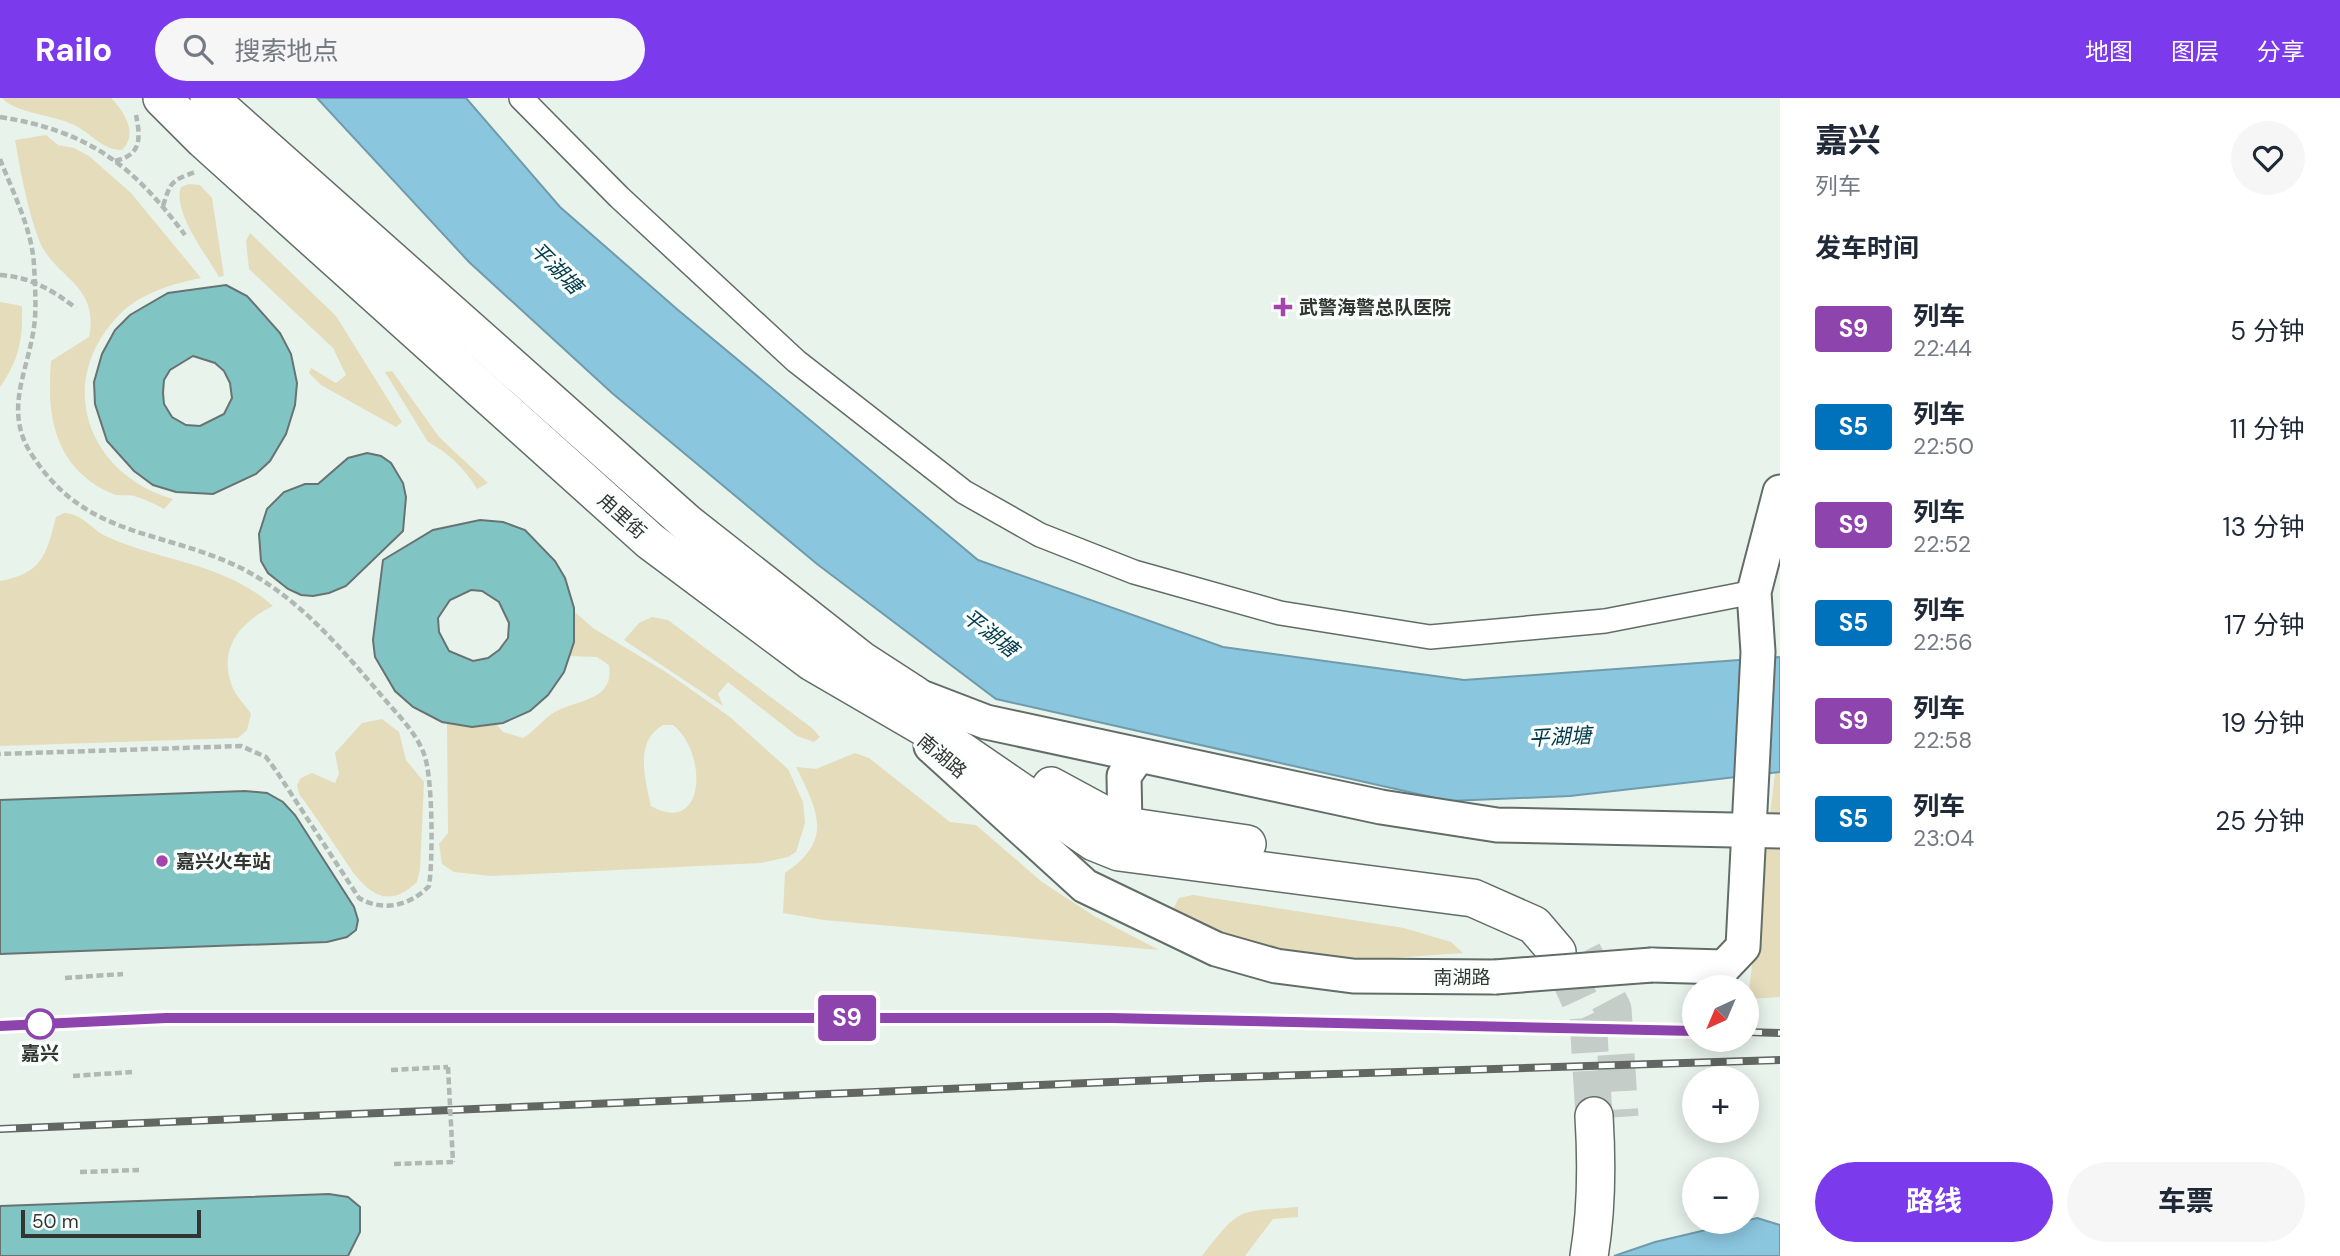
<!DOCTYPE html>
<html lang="zh">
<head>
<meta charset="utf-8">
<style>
  body { margin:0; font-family:"DM Sans","Noto Sans SC",sans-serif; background:#f6f6f7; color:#1f2937; height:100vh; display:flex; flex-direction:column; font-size:26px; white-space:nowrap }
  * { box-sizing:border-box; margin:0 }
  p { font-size:23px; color:#747a83 }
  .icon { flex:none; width:38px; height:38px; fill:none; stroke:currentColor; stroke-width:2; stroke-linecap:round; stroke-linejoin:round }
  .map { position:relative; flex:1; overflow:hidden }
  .details { display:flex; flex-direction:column; background:#fff; width:560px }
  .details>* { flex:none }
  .badge { padding:0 14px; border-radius:5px; font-size:24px; line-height:46px }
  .needle { width:46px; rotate:224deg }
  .controls { position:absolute; left:1682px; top:877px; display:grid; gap:14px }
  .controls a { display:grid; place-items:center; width:77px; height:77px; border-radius:50%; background:#fff; box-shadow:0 4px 18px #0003; font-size:35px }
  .scale { position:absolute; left:21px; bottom:18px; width:180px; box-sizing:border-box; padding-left:7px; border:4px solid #323633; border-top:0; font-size:19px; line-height:24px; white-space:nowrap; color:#323633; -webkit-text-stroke:5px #fafefc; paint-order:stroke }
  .map>.badge { position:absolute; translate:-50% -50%; box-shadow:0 0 0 4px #fff }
  h2 { padding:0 35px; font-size:26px; line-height:63px }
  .round { display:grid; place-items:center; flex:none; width:74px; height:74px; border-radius:37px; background:#f6f6f7 }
  .overview { display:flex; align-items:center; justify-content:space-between; height:119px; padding:0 35px }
  h1 { font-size:33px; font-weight:700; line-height:52px }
  .cta { display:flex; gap:14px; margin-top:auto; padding:14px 35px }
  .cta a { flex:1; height:80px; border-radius:42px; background:#7c3aed; color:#fff; font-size:28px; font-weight:700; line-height:80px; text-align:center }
  .cta a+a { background:#f6f6f7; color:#1f2937 }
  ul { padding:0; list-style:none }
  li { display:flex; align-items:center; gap:21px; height:98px; padding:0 35px }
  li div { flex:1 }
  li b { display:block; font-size:26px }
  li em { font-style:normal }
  li .badge { min-width:77px; font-weight:700; text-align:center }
  header { display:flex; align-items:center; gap:42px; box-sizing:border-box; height:98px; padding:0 35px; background:#7c3aed; color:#fff }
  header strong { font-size:33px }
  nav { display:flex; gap:38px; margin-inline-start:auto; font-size:24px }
  .search { width:490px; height:63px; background:#f6f6f7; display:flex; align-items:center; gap:18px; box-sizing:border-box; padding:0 24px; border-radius:38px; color:#747a83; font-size:26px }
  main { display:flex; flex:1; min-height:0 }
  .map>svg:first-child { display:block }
  .green { fill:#e5dcbb; fill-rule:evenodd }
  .water { fill:#8bc6df; stroke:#709bab; stroke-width:2 }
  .building { fill:#80c5c3; stroke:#677373; stroke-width:2; fill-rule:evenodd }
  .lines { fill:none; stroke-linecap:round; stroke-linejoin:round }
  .primary-tunnel { stroke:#c4cdc7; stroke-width:37; stroke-dasharray:37 18; stroke-linecap:butt }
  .street-casing { stroke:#636d67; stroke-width:26 }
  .secondary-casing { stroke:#636d67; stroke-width:37 }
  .primary-casing { stroke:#636d67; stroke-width:40 }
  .path { stroke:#afb8b2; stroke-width:4.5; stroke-dasharray:7 3.5; stroke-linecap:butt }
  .street { stroke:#fff; stroke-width:23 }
  .secondary { stroke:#fff; stroke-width:33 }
  .primary { stroke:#fff; stroke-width:37 }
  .rail-casing { stroke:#626763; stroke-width:8 }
  .rail { stroke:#fafefc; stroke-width:5; stroke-dasharray:16; stroke-linecap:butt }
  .secondary-bridge-casing { stroke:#636d67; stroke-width:37; stroke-linecap:butt }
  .path-bridge { stroke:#afb8b2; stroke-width:4.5; stroke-dasharray:7 3.5; stroke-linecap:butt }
  .secondary-bridge { stroke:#fff; stroke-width:33 }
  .line-casing { stroke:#fff; stroke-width:16 }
  .line { stroke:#8e44ad; stroke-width:10 }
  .poi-dot { fill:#a445ad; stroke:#fafefc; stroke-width:2.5 }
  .stop-dot { fill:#fff; stroke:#8e44ad; stroke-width:3.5 }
  .labels { text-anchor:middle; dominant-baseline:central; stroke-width:7; stroke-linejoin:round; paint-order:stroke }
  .poi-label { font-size:19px; font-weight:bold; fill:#323633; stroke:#fafefc; text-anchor:start }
  .street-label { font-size:19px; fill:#323633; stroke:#fafefc }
  .stop-label { font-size:19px; font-weight:bold; fill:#323633; stroke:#fafefc }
  .water-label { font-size:21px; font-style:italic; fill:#033a4b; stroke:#fafefc }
</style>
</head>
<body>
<header>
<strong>Railo</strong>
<div class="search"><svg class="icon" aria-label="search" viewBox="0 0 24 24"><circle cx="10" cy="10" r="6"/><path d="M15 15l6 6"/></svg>搜索地点</div>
<nav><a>地图</a><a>图层</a><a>分享</a></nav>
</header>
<main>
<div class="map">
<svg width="1780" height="1158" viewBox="0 0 1780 1158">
  <rect width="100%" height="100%" fill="#e8f3ec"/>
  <g class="green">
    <path d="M 2,0 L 111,0 C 124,13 139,36 122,52 C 102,52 91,35 74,27 C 54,17 15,15 2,0 Z"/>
    <path d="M 46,37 L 58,47 L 74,50 L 89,58 L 131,95 L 201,180 C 174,185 139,196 119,217 C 54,284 87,376 173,401 L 164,411 C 155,406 144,401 134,398 C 127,396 120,399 113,396 C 55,371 46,319 51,263 L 89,239 C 100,186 54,180 39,142 C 27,110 21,76 15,42 Z"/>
    <path d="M 189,86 L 200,87 L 212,100 L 224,178 L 219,179 C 207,157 172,114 181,89 Z"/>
    <polygon points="250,135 336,218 402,324 396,329 321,287 309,275 311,270 336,285 346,277 333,250 249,171 246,143"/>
    <path d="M 0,204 L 22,208 C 23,241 19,262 0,289 Z"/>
    <path d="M 392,273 L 439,339 L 488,385 L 477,391 C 466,372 449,355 428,344 L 385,274 Z"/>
    <path d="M 64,415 C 84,416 92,433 110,440 C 168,465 224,465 273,508 C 240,524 218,550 232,588 C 236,599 245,606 251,616 L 247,632 L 238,640 L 0,648 L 0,483 C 43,475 46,457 56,419 Z"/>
    <path d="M 551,493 L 593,530 L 669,576 L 730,619 L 788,671 L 803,704 L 805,725 L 796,754 L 788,759 L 761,765 L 491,778 L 454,774 L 442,766 L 439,746 L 448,735 L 447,619 L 486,614 L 503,634 L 523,640 C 535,633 542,622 553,615 C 576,601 615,604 609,567 L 597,559 L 544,557 ZM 663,627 L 673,627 C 708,654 706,739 651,708 C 645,680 634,644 663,627 Z"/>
    <polygon points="652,519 668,522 812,630 820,639 814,644 797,638 728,584 718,596 723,608 624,542 639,525"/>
    <path d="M 382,621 L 399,634 L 406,662 L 424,684 L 420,771 L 417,784 C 379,821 356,779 336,749 C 324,731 312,713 299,696 L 297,687 L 301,680 L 312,675 L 335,685 L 339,676 L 335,655 L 362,625 Z"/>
    <polygon points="1780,633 1780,899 1748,901"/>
    <path d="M 855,655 L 869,660 L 950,724 L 976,727 L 1042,784 L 1094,818 L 1159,852 L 824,822 L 783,815 L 785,775 C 833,742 819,715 796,669 L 816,671 Z"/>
    <polygon points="1193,797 1404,830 1451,844 1463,855 1348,863 1225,841 1183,826 1173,811 1179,800"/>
    <path d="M 1298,1109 L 1298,1119 L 1273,1121 L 1245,1158 L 1202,1158 C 1241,1108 1236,1114 1298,1109 Z"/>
  </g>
  <g class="water">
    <polygon points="317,0 466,0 560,109 678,212 978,462 1223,549 1464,582 1780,559 1780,674 1570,698 1449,703 996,601 817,466 612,295 469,164"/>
    <polygon points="1757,1120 1780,1127 1780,1158 1614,1158 1655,1144"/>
  </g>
  <g class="building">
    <path d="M 226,187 L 247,198 L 280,235 L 291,256 L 297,285 L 295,307 L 286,336 L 270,363 L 256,376 L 213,396 L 176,394 L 153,387 L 134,373 L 107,343 L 95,306 L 94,284 L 102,256 L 115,232 L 130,217 L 168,195 ZM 193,258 L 215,265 L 224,273 L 230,285 L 232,300 L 224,316 L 200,328 L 186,327 L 172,319 L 164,306 L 163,295 L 164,282 L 170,272 Z"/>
    <polygon points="367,355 381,358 391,365 403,385 406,399 403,433 346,488 329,495 313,498 301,497 288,491 268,475 261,463 259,436 267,411 284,394 305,386 318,386 348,360"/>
    <path d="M 480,422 L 503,424 L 525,432 L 555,463 L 565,480 L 574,510 L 574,544 L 564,574 L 548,597 L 530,613 L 503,625 L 472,629 L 442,624 L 413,609 L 395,593 L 375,559 L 373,542 L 383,462 L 433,432 ZM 471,492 L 482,493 L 499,504 L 509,525 L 508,540 L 499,552 L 488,560 L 473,563 L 449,553 L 439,534 L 438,520 L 450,502 Z"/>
    <polygon points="245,693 267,695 283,704 295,717 354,809 358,822 356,832 347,839 327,844 0,856 0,702"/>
    <polygon points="329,1096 348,1099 360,1109 360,1134 348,1158 0,1158 0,1108"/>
  </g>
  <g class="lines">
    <g class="primary-tunnel">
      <polyline points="1583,854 1613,911 1620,1019"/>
      <polyline points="1564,868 1588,920 1594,1018"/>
    </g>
    <g class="street-casing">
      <polyline id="street" points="521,0 619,99 796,263 964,394 1040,437 1134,474 1280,515 1430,539 1605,523 1754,494"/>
    </g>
    <g class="secondary-casing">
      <g id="secondary">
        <polyline points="913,596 986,624 1381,709 1497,727 1780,733"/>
        <polyline points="931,648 1085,788 1216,851 1276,868 1353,878 1495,879"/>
        <polyline points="1125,728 1124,678 1138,658"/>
        <polyline points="1652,867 1724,869 1743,849 1758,554 1754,494 1780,394"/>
      </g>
    </g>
    <g class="primary-casing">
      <g id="primary">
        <polyline points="162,0 204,42 650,443 812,564 941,639 1094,744 1119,754 1473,800 1534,827 1557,854"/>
        <polyline points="209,0 687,425 861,562 915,597"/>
        <polyline points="1051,688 1125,728 1247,746"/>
        <path d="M 1589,1158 C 1597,1111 1597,1066 1594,1018"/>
      </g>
    </g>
    <g class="path">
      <path d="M 0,19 C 88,33 132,66 185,137"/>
      <path d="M 0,61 C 13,95 32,131 34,167 C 35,184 36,202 35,220 C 31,270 1,310 32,357 C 86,441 162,431 241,470 C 299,500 339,548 381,597 C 396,615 416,634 424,656 C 433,679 433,763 429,788 C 410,808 383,814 359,800 L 277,674 L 266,659 L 241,648 L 0,656"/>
      <path d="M 115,63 C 141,57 141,41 136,17"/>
      <path d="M 163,108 C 171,83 171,83 195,74"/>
      <polyline points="65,880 123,876"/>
      <polyline points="391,972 448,969"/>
      <polyline points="73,978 132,974"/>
      <polyline points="394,1066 453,1064"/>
      <polyline points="80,1074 139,1072"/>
    </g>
    <use href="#street" class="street"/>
    <use href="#secondary" class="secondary"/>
    <use href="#primary" class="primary"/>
    <g class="rail-casing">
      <g id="rail">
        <polyline points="0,928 166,921 1111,920 1694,933"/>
        <polyline points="1746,934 1780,935"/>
        <polyline points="0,1031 1206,980 1780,962"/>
      </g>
    </g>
    <use href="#rail" class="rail"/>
    <g class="secondary-bridge-casing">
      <polyline id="secondary-bridge" points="1495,879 1652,867"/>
    </g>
    <g class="path-bridge">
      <path d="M 0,177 C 31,179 52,192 76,210"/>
      <polyline points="448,969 453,1064"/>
    </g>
    <use href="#secondary-bridge" class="secondary-bridge"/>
  </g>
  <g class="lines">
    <g class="line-casing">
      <polyline id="line" points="0,928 166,920 1111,920 1694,933"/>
    </g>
    <use href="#line" class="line"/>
  </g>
  <g class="poi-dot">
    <path d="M1279.5 198.5h7v7h7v7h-7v7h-7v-7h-7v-7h7z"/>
    <circle cx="162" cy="763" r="7"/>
  </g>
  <circle class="stop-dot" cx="40" cy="926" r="14"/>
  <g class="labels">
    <g class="poi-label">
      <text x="1299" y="209">武警海警总队医院</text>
      <text x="176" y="763">嘉兴火车站</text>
    </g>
    <g class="street-label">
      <text transform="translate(622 418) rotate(42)">甪里街</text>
      <text transform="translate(942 658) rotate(40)">南湖路</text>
      <text x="1462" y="879">南湖路</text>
    </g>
    <g class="stop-label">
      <text x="40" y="955">嘉兴</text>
    </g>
    <g class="water-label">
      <text transform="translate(556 170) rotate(45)">平湖塘</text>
      <text transform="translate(990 535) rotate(38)">平湖塘</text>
      <text transform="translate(1560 639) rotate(-3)">平湖塘</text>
    </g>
  </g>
</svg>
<div class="controls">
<a><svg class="needle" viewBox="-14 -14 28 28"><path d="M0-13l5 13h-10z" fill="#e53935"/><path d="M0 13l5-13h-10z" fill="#747a83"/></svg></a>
<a>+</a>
<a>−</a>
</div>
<div class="scale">50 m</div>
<b class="badge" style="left:847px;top:920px;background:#8e44ad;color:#fff">S9</b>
</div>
<section class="details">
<div class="overview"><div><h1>嘉兴</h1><p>列车</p></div><a class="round"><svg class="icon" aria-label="heart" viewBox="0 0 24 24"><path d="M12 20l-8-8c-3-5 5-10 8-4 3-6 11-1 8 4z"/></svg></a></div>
<h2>发车时间</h2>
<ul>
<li><span class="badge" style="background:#8e44ad;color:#fff">S9</span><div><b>列车</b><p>22:44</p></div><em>5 分钟</em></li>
<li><span class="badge" style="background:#0072bc;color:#fff">S5</span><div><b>列车</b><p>22:50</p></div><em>11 分钟</em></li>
<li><span class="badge" style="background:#8e44ad;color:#fff">S9</span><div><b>列车</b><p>22:52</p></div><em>13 分钟</em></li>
<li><span class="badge" style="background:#0072bc;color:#fff">S5</span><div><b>列车</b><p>22:56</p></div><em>17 分钟</em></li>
<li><span class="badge" style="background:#8e44ad;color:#fff">S9</span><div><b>列车</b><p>22:58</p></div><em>19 分钟</em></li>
<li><span class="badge" style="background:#0072bc;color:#fff">S5</span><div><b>列车</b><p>23:04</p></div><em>25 分钟</em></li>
</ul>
<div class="cta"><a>路线</a><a>车票</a></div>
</section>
</main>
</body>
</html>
